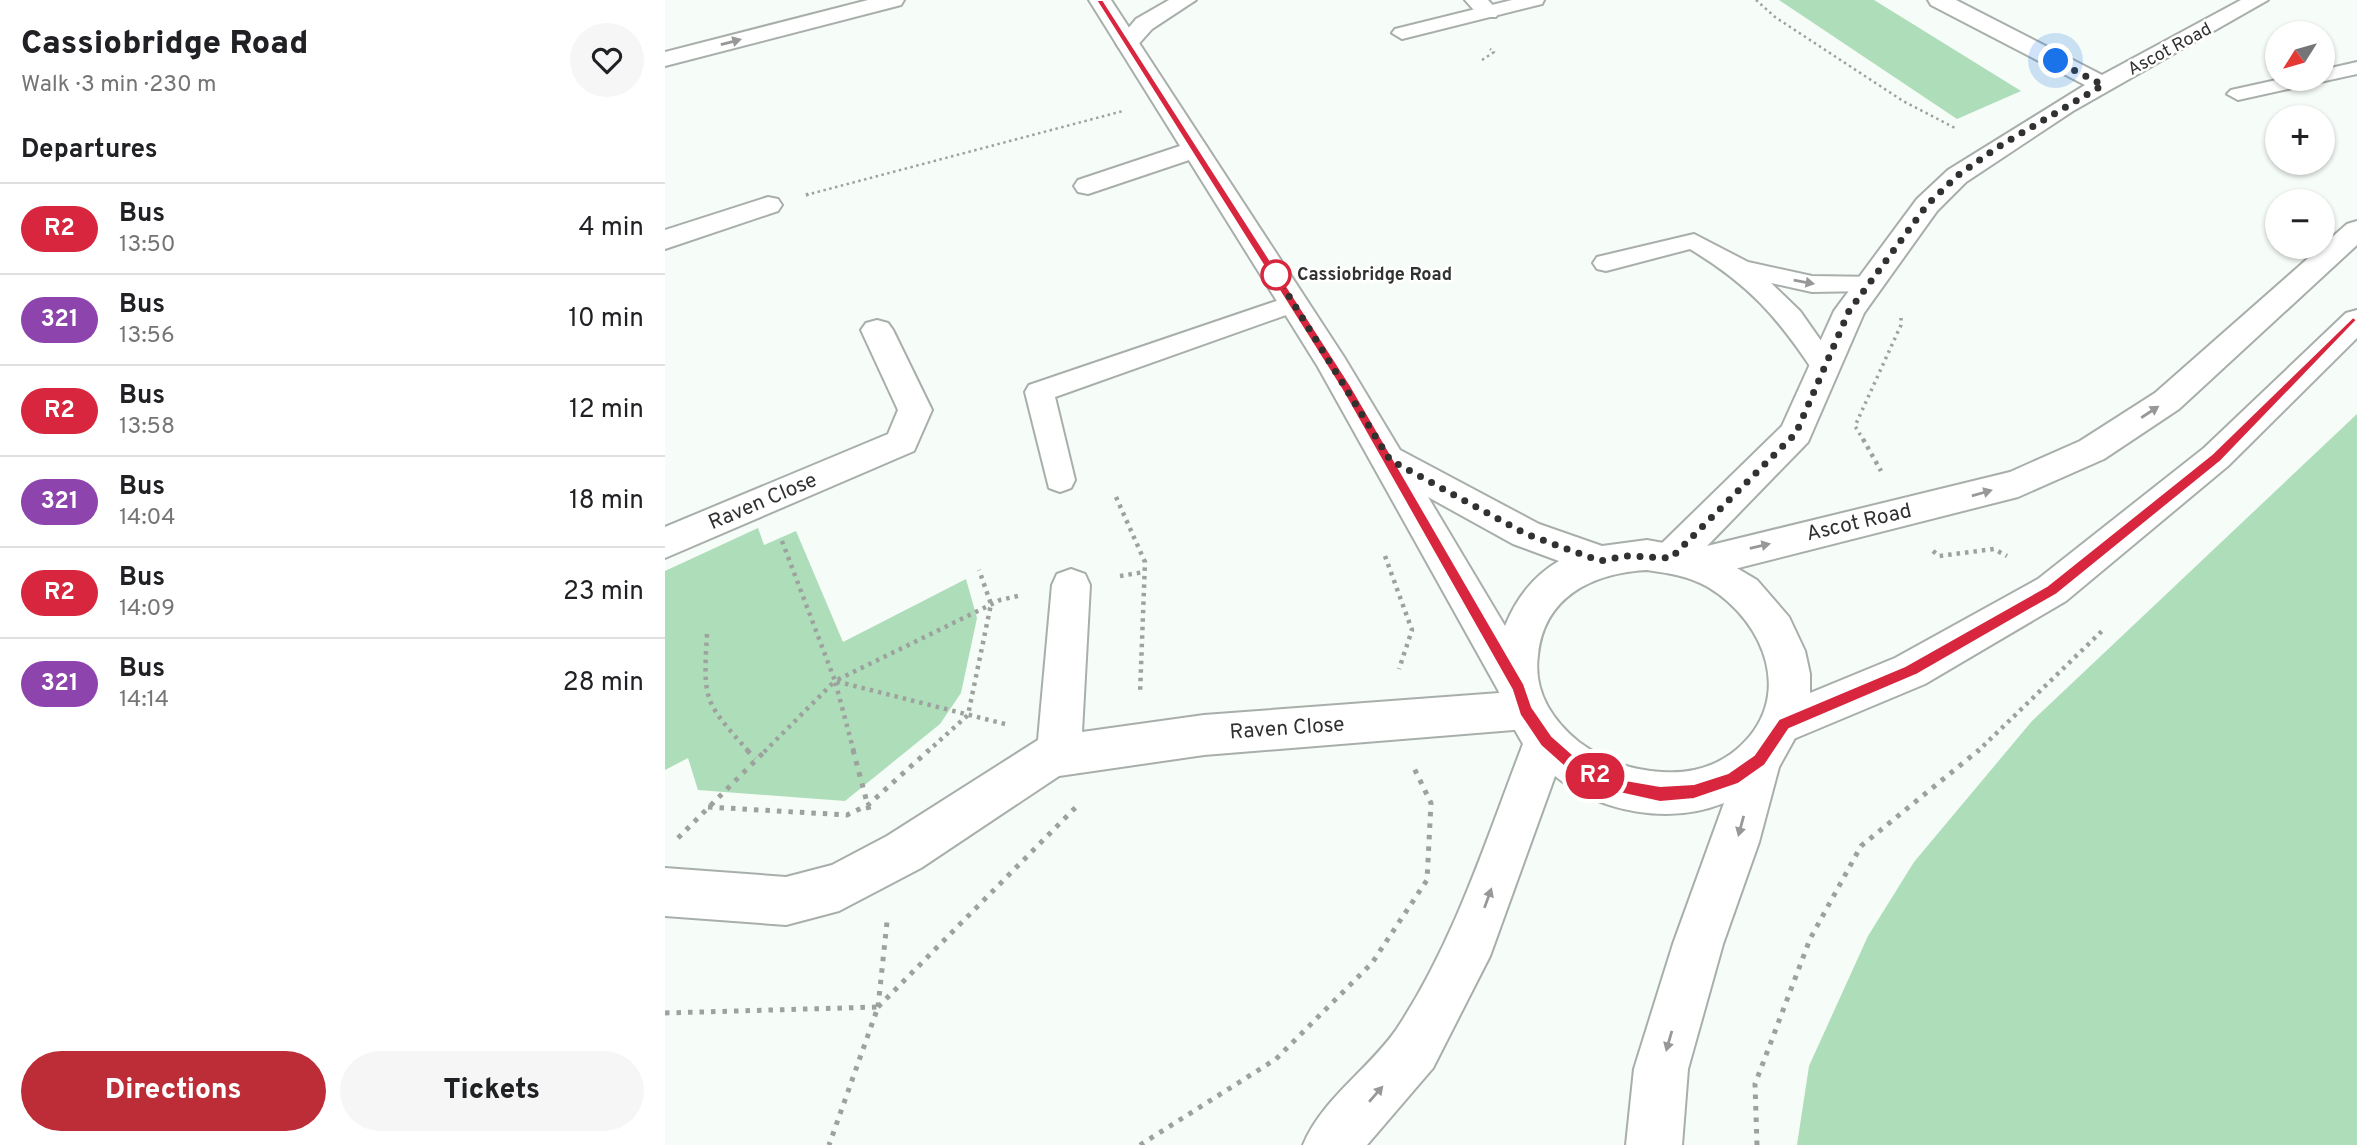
<!DOCTYPE html>
<html lang="en">
<head>
<meta charset="utf-8">
<style>
  body { margin:0; font-family:Overpass,sans-serif; background:#f6f6f6; color:#202124; height:100vh; display:flex; flex-direction:column; font-size:26px; white-space:nowrap }
  * { box-sizing:border-box; margin:0 }
  p { font-size:23px; color:#757577 }
  .icon { flex:none; width:38px; height:38px; fill:none; stroke:currentColor; stroke-width:2; stroke-linecap:round; stroke-linejoin:round }
  .map { position:relative; flex:1; overflow:hidden }
  .details { display:flex; flex-direction:column; background:#fff; width:665px }
  .details>* { flex:none }
  .badge { padding:0 14px; border-radius:23px; font-size:24px; line-height:46px }
  .needle { width:46px; rotate:233deg }
  .controls { position:absolute; left:1600px; top:21px; display:grid; gap:14px }
  .controls a { display:grid; place-items:center; width:70px; height:70px; border-radius:50%; background:#fff; box-shadow:0 2px 5px #0004; font-size:35px }
  .you { position:absolute; width:35px; height:35px; margin:-18px; border:5px solid #fff; border-radius:50%; background:#1a73e8; box-shadow:0 0 0 10px #1a73e833 }
  .map>.badge { position:absolute; translate:-50% -50%; box-shadow:0 0 0 4px #fff }
  h2 { padding:0 21px; font-size:26px; line-height:63px }
  .round { display:grid; place-items:center; flex:none; width:74px; height:74px; border-radius:37px; background:#f6f6f6 }
  .overview { display:flex; align-items:center; justify-content:space-between; height:119px; padding:0 21px }
  h1 { font-size:33px; font-weight:800; line-height:52px }
  .action { display:flex; gap:14px; margin-top:auto; padding:14px 21px }
  .action a { flex:1; height:80px; border-radius:42px; background:#bd2d38; color:#fff; font-size:28px; font-weight:800; line-height:80px; text-align:center }
  .action a+a { background:#f6f6f6; color:#202124 }
  ul { padding:0; list-style:none }
  li { display:flex; align-items:center; gap:21px; height:91px; padding:0 21px; border-top:2px solid #e0e0e0 }
  li div { flex:1 }
  li b { display:block; font-size:26px }
  li em { font-style:normal }
  li .badge { min-width:77px; font-weight:700; text-align:center }
  main { display:flex; flex:1; min-height:0 }
  .map>svg:first-child { display:block }
  .green { fill:#aeddba }
  .lines { fill:none; stroke-linecap:round; stroke-linejoin:round }
  .service-casing { stroke:#a8afaa; stroke-width:4 }
  .minor-casing { stroke:#a8afaa; stroke-width:4 }
  .tertiary-casing { stroke:#a8afaa; stroke-width:4 }
  .path-far3 { stroke:#9ea29e; stroke-width:2.5; stroke-dasharray:2.5 3.5; stroke-linecap:butt }
  .path-far2 { stroke:#9ea29e; stroke-width:3.5; stroke-dasharray:2.5 4.5; stroke-linecap:butt }
  .path-far1 { stroke:#9ea29e; stroke-width:4.5; stroke-dasharray:3.5 5; stroke-linecap:butt }
  .path { stroke:#9ea29e; stroke-width:5; stroke-dasharray:4.5 7; stroke-linecap:butt }
  .service { fill:#fff; fill-rule:evenodd }
  .minor { fill:#fff; fill-rule:evenodd }
  .tertiary { fill:#fff; fill-rule:evenodd }
  .oneway { fill:#989898 }
  .line { fill:#d7263d; stroke:#fff; stroke-width:2 }
  .walk { stroke:#303230; stroke-width:7; stroke-dasharray:0 12.6 }
  .stop-dot { fill:#fff; stroke:#d7263d; stroke-width:3.5 }
  .labels { text-anchor:middle; dominant-baseline:central; stroke-width:5; stroke-linejoin:round; paint-order:stroke }
  .far-street-label { font-size:18px; fill:#303230; stroke:#fff }
  .far-stop-label { font-size:18px; font-weight:bold; fill:#303230; stroke:#fff; text-anchor:start }
  .street-label { font-size:21px; fill:#303230; stroke:#fff }
</style>
</head>
<body>
<main>
<section class="details">
<div class="overview"><div><h1>Cassiobridge Road</h1><p>Walk · 3 min · 230 m</p></div><a class="round"><svg class="icon" aria-label="heart" viewBox="0 0 24 24"><path d="M12 20l-8-8c-3-5 5-10 8-4 3-6 11-1 8 4z"/></svg></a></div>
<h2>Departures</h2>
<ul>
<li><span class="badge" style="background:#d7263d;color:#fff">R2</span><div><b>Bus</b><p>13:50</p></div><em>4 min</em></li>
<li><span class="badge" style="background:#8e44ad;color:#fff">321</span><div><b>Bus</b><p>13:56</p></div><em>10 min</em></li>
<li><span class="badge" style="background:#d7263d;color:#fff">R2</span><div><b>Bus</b><p>13:58</p></div><em>12 min</em></li>
<li><span class="badge" style="background:#8e44ad;color:#fff">321</span><div><b>Bus</b><p>14:04</p></div><em>18 min</em></li>
<li><span class="badge" style="background:#d7263d;color:#fff">R2</span><div><b>Bus</b><p>14:09</p></div><em>23 min</em></li>
<li><span class="badge" style="background:#8e44ad;color:#fff">321</span><div><b>Bus</b><p>14:14</p></div><em>28 min</em></li>
</ul>
<div class="action"><a>Directions</a><a>Tickets</a></div>
</section>
<div class="map">
<svg width="1692" height="1145" viewBox="0 0 1692 1145">
  <rect width="100%" height="100%" fill="#f6fcf7"/>
  <g class="green">
    <polygon points="1114,0 1209,0 1356,91 1292,119"/>
    <polygon points="1692,414 1692,1145 1132,1145 1144,1066 1203,936 1249,862 1367,721"/>
    <polygon points="93,528 99,545 131,531 178,642 301,579 312,618 296,693 275,724 180,801 33,790 23,758 0,770 0,571"/>
  </g>
  <g class="lines">
    <g class="service-casing">
      <g id="service">
        <polygon points="847,0 879,0 877,4 737,39 727,33 730,29"/>
        <polygon points="1692,62 1692,74 1573,100 1562,94 1566,90 1616,79 1657,79 1657,70"/>
        <path d="M 1029,234 L 1083,262 L 1147,276 L 1213,277 L 1217,283 L 1213,289 L 1204,291 L 1147,292 L 1106,283 L 1135,311 L 1173,365 L 1169,372 L 1159,375 L 1149,372 C 1112,316 1083,284 1025,249 L 941,271 L 932,269 L 928,263 L 932,257 Z"/>
        <polygon points="629,295 638,297 642,303 638,309 390,397 410,480 406,488 395,492 384,488 360,392 364,385"/>
      </g>
    </g>
    <g class="minor-casing">
      <g id="minor">
        <polygon points="203,0 239,0 236,5 0,66 0,52"/>
        <polygon points="504,0 531,0 487,29 470,48 454,48 451,43 471,19"/>
        <polygon points="800,0 823,0 834,12 831,17 815,17"/>
        <polygon points="1263,0 1291,0 1437,75 1576,0 1603,0 1408,111 1301,182 1272,211 1199,313 1143,442 1042,546 1345,472 1415,441 1490,393 1682,224 1692,221 1692,245 1514,409 1439,459 1353,497 1030,579 1016,575 1014,571 1006,573 993,569 987,558 993,547 1117,426 1169,311 1252,199 1283,170 1420,85 1266,5"/>
        <polygon points="530,141 539,143 543,149 539,155 423,194 413,192 409,186 413,180"/>
        <polygon points="103,197 113,199 117,205 113,211 0,249 0,230"/>
        <polygon points="1692,310 1692,338 1563,466 1401,601 1260,684 1119,743 1104,738 1098,724 1104,710 1230,658 1373,579 1539,448 1681,313"/>
        <polygon points="212,320 223,323 228,330 267,410 249,451 0,558 0,527 223,434 233,410 196,330 201,323"/>
        <polygon points="406,569 420,574 425,585 417,732 539,715 861,691 876,697 882,710 876,723 861,729 539,755 394,776 256,868 174,911 121,925 0,916 0,868 121,877 167,865 222,836 373,740 387,585 392,574"/>
      </g>
    </g>
    <g class="tertiary-casing">
      <path id="tertiary" d="M 424,0 L 446,0 L 679,357 L 735,450 L 874,524 L 937,546 L 982,540 L 1021,547 L 1053,557 L 1092,580 L 1124,617 L 1140,651 L 1145,674 L 1145,697 L 1140,720 L 1114,767 L 1094,842 L 1058,944 L 1023,1069 L 1017,1145 L 961,1145 L 969,1069 L 1008,944 L 1059,803 C 1005,825 936,813 890,776 L 825,956 L 768,1068 L 702,1145 L 638,1145 C 657,1099 703,1070 731,1030 C 789,943 821,840 858,744 L 847,725 L 833,690 L 653,367 ZM 763,497 L 848,544 L 894,561 C 868,576 851,599 840,626 ZM 982,570 C 1003,573 1024,576 1043,587 C 1101,622 1131,700 1071,750 C 1050,767 1025,774 997,772 C 965,770 940,761 914,742 C 887,720 868,691 873,655 C 879,596 928,573 982,570 Z"/>
    </g>
    <g class="path-far3">
      <polyline points="1091,0 1110,17 1238,101 1290,128"/>
      <polyline points="817,60 829,52 825,49"/>
      <polyline points="141,195 458,111"/>
    </g>
    <g class="path-far2">
      <polyline points="141,195 147,193"/>
      <polyline points="1199,441 1190,426 1236,325 1236,317"/>
    </g>
    <g class="path-far1">
      <polyline points="1198,439 1216,471"/>
      <polyline points="451,497 480,562 475,694"/>
      <polyline points="117,541 170,681"/>
      <polyline points="1268,551 1274,556 1329,549 1342,556"/>
      <polyline points="720,556 747,630 734,669"/>
      <polyline points="455,576 479,572"/>
      <path d="M 42,634 C 38,702 39,701 84,752"/>
      <polyline points="340,724 170,681 335,600 357,595"/>
      <polyline points="99,752 170,681 189,752"/>
      <polyline points="262,752 303,715 326,604 314,570"/>
      <polyline points="1312,752 1438,630"/>
    </g>
    <g class="path">
      <polyline points="82,750 90,759"/>
      <polyline points="188,750 204,810"/>
      <polyline points="43,807 182,815 203,805 264,750"/>
      <polyline points="13,838 101,750"/>
      <polyline points="213,1007 412,806"/>
      <polyline points="213,1007 222,922"/>
      <polyline points="0,1013 213,1007 164,1145"/>
      <polyline points="475,1145 611,1059 707,963 762,880 766,803 749,768"/>
      <polyline points="1092,1145 1090,1084 1145,939 1196,846 1314,750"/>
    </g>
    <use href="#service" class="service"/>
    <use href="#minor" class="minor"/>
    <use href="#tertiary" class="tertiary"/>
  </g>
  <defs><path id="oneway-solid" d="M-6-.8H1V-3.2L6.5 0L1 3.2V.8H-6Z" transform="scale(1.75)"/></defs>
  <g class="oneway">
    <use href="#oneway-solid" transform="translate(66 42) rotate(-15)"/>
    <use href="#oneway-solid" transform="translate(1139 282) rotate(10)"/>
    <use href="#oneway-solid" transform="translate(1485 412) rotate(-33)"/>
    <use href="#oneway-solid" transform="translate(1317 493) rotate(-16)"/>
    <use href="#oneway-solid" transform="translate(1095 546) rotate(-13)"/>
    <use href="#oneway-solid" transform="translate(1076 826) rotate(105)"/>
    <use href="#oneway-solid" transform="translate(823 898) rotate(-70)"/>
    <use href="#oneway-solid" transform="translate(1004 1041) rotate(106)"/>
    <use href="#oneway-solid" transform="translate(711 1094) rotate(-49)"/>
  </g>
  <polygon class="line" points="431,0 438,0 686,386 859,684 867,707 887,736 914,760 949,778 995,786 1029,784 1063,773 1089,755 1114,719 1240,666 1382,586 1547,454 1688,317 1692,320 1556,461 1392,594 1251,675 1124,729 1100,765 1073,784 1029,799 995,802 941,790 903,770 876,746 855,715 847,690 677,390"/>
  <g class="lines">
    <polyline class="walk" points="611,275 725,460 861,534 935,561 961,556 1006,558 1131,433 1184,311 1262,205 1292,176 1333,147 1438,85 1391,61"/>
  </g>
  <circle class="stop-dot" cx="611" cy="275" r="14"/>
  <g class="labels">
    <g class="far-street-label">
      <text transform="translate(1505 50) rotate(-28)">Ascot Road</text>
    </g>
    <g class="far-stop-label">
      <text x="632" y="275">Cassiobridge Road</text>
    </g>
    <g class="street-label">
      <text transform="translate(98 502) rotate(-23)">Raven Close</text>
      <text transform="translate(1194 523) rotate(-13)">Ascot Road</text>
      <text transform="translate(622 729) rotate(-4)">Raven Close</text>
    </g>
  </g>
</svg>
<div class="controls">
<a><svg class="needle" viewBox="-14 -14 28 28"><path d="M0-13l5 13h-10z" fill="#e53935"/><path d="M0 13l5-13h-10z" fill="#757577"/></svg></a>
<a>+</a>
<a>−</a>
</div>
<div class="you" style="left:1391px;top:61px"></div>
<b class="badge" style="left:930px;top:776px;background:#d7263d;color:#fff">R2</b>
</div>
</main>
</body>
</html>
